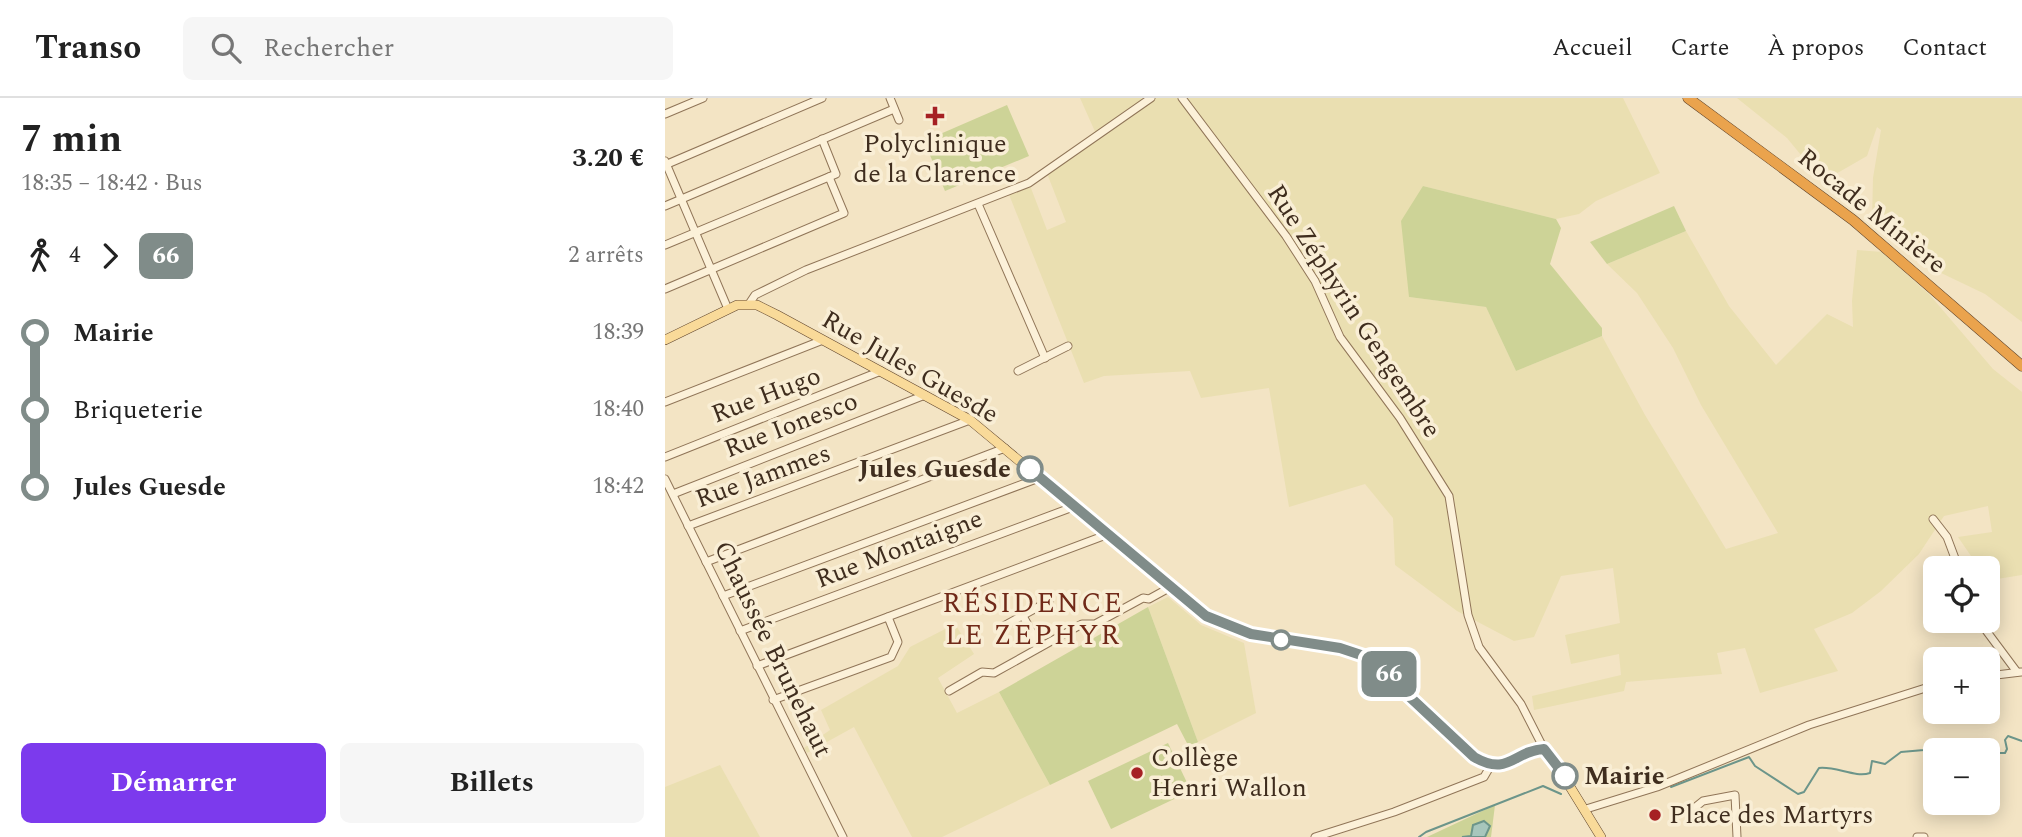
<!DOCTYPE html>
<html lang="fr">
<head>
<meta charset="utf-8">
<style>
  body { margin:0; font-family:Spectral,serif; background:#f6f6f6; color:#222; height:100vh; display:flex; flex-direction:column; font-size:26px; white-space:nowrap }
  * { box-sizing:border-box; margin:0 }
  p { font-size:23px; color:#767676 }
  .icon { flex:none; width:38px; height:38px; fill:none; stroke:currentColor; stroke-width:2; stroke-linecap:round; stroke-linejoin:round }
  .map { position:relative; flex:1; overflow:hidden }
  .panel { display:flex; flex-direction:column; background:#fff; width:665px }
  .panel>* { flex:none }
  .badge { padding:0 14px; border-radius:10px; font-size:24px; line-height:46px }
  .fabs { position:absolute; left:1258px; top:458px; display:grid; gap:14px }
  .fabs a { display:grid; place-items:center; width:77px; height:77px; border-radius:10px; background:#fff; box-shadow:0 4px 18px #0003; font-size:35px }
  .map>.badge { position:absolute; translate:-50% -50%; box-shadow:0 0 0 4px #fff }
  .legs { display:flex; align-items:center; gap:10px; height:77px; padding:0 21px; font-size:23px }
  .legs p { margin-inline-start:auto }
  .overview { display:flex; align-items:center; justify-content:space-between; height:119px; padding:0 21px }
  h1 { font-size:38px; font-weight:700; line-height:52px }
  .action { display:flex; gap:14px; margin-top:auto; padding:14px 21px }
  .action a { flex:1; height:80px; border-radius:10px; background:#7c3aed; color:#fff; font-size:28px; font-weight:700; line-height:80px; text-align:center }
  .action a+a { background:#f6f6f6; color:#222 }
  ul { padding:0 21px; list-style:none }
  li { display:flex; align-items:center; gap:24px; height:77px; font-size:26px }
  li i { display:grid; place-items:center; width:10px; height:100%; margin:0 9px; background:currentColor }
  li i::after { content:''; width:18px; height:18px; margin:-9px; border:5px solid; border-radius:50%; background:#fff }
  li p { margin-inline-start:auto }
  li:first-child i { background:linear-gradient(#0000 50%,currentColor 0) }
  li:last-child i { background:linear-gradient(currentColor 50%,#0000 0) }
  header { display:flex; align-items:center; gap:42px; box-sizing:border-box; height:98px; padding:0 35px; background:#fff; border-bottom:2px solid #e0e0e0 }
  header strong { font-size:33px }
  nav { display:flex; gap:38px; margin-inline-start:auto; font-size:24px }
  .search { width:490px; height:63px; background:#f6f6f6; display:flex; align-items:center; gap:18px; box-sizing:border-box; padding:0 24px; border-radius:10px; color:#767676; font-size:26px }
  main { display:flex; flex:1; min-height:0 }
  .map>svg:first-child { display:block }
  .farmland { fill:#eadfb1 }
  .green { fill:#cdd397 }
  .water { fill:#a7c6bc; stroke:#6c958a; stroke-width:2 }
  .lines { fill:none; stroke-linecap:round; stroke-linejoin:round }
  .stream { stroke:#6c958a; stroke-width:2 }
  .minor-casing { stroke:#907558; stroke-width:9 }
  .major-casing { stroke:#5e432c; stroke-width:10 }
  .highway-casing { stroke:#5e432c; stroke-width:11 }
  .minor { stroke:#fcf1d9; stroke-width:7 }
  .major { stroke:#f9da99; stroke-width:9 }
  .highway { stroke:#eaa34d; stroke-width:10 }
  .line-1-casing { stroke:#fff; stroke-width:16 }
  .line-1 { stroke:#808c89; stroke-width:10 }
  .poi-dot { fill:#a62124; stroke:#f9eed5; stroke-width:2.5 }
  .stop-1-dot { fill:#fff; stroke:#808c89; stroke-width:3.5 }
  .labels { text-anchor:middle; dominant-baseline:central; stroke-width:7; stroke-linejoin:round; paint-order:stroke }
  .poi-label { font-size:26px; fill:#3f2d1e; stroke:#f9eed5; text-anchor:start }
  .street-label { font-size:26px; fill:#3f2d1e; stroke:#f9eed5 }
  .stop-label { font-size:26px; font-weight:bold; fill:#3f2d1e; stroke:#f9eed5; text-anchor:end }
  .neighbourhood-label { font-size:28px; letter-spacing:2px; fill:#702918; stroke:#f9eed5 }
</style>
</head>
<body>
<header>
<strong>Transo</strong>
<div class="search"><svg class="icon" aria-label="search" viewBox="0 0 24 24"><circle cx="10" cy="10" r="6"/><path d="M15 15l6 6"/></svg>Rechercher</div>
<nav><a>Accueil</a><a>Carte</a><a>À propos</a><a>Contact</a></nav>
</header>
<main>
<section class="panel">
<div class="overview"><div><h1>7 min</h1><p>18:35 – 18:42 · Bus</p></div><b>3.20 €</b></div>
<div class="legs"><svg class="icon" aria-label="walk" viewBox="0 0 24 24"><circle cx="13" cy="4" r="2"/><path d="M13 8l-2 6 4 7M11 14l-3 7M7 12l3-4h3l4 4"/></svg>4<svg class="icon" aria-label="forward" viewBox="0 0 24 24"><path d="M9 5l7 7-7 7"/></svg><b class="badge" style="background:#808c89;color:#fff">66</b><p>2 arrêts</p></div>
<ul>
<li><i style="color:#808c89"></i><b>Mairie</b><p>18:39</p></li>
<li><i style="color:#808c89"></i><span>Briqueterie</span><p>18:40</p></li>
<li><i style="color:#808c89"></i><b>Jules Guesde</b><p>18:42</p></li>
</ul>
<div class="action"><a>Démarrer</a><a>Billets</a></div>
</section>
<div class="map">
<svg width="1357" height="739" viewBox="0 0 1357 739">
  <rect width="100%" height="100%" fill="#f3e4c4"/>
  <g class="farmland">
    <polygon points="415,0 958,0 995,75 931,103 914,116 891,121 758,88 744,199 821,209 851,273 937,238 980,317 1061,451 1113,435 1036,307 1008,250 972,195 942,166 1021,133 1064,208 1111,267 1162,216 1188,229 1187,203 1192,152 1217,154 1264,196 1328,271 1357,294 1357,477 1332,481 1306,458 1293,439 1327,434 1323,408 1279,418 1254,456 1216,493 1187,515 1149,531 1173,573 1095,595 1080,550 1052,555 1057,576 961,584 959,593 869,612 867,598 956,577 954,556 906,566 900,537 955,525 948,470 896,478 869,539 849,543 792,513 730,467 728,420 700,386 624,409 604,290 536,300 525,273 439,278 419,285 343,94 364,85 382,132 401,124 383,78 384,73 432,38"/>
    <polygon points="1072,0 1357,0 1357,224 1320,196 1274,174 1207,122 1208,80 1216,32 1212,29 1202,58 1162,81 1150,74 1122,40"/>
    <polygon points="503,499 536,527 579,545 591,615 533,644 483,509"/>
    <polygon points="290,526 309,556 273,580 292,615 334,594 385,687 277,739 247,739 189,629 142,655 139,650 165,632 156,612 233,568 245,549"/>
    <polygon points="55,667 95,739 0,739 0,689"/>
  </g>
  <g class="green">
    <polygon points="342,7 364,58 280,93 259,43"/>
    <polygon points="758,88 891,121 896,130 885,166 937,230 937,238 851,273 821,209 744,199 736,123"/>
    <polygon points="1009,108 1021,133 942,166 925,144"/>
    <polygon points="483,509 533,644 524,649 512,626 385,687 334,594"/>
    <polygon points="503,645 526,693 446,731 423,683"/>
    <polygon points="830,707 826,739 762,739"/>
  </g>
  <polygon class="water" points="819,723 825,728 820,739 797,739 806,738 808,727"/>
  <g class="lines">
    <g class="stream">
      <path d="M 1006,689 L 1084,659 L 1090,668 L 1133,696 L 1139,694 L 1154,670 C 1171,668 1190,680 1205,675 L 1207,663 L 1220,666 L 1236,654 L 1259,652 L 1281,644 L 1291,651 L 1313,644 L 1331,655 L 1340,655 L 1342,651 L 1340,642 L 1343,638 L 1357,643"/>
      <polyline points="754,739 761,734 878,688 896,696"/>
    </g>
    <g class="minor-casing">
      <g id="minor">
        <polyline points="225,0 234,22"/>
        <polyline points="517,0 621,138 650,183 675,239 735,320 784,398 803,517 814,549 856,606 879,651"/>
        <polyline points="0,16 38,0"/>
        <polyline points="0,63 63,211"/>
        <polyline points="0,67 157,0"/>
        <polyline points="313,106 380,260"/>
        <polyline points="0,108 229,11"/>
        <polyline points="0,147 171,76 157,41"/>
        <polyline points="0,191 179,115 164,79"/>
        <polyline points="84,206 90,197 141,172 364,85 486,0"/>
        <polyline points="353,273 403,248"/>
        <polyline points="0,304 158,242"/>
        <polyline points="0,359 216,273"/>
        <polyline points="0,381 178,739"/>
        <polyline points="8,396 260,297"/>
        <polyline points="1268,421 1282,439 1294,471"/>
        <polyline points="23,428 305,322"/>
        <polyline points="41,464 340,350"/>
        <polyline points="58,498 374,380"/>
        <polyline points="358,518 375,549"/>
        <polyline points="1314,523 1352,574"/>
        <polyline points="335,530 384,503"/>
        <polyline points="75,533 408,409"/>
        <polyline points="92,568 441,437"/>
        <polyline points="1323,578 1356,574"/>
        <polyline points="284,593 317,574 329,575 417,526 430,526 478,500 484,501 504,490"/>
        <polyline points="108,602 226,559 233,544 223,519"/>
        <polyline points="921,711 992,689 1144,627 1270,587"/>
        <polyline points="1023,715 1038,703 1070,697 1072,739"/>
        <polyline points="650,739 729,714 819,679 826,667"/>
        <polyline points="1252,739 1259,739"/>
      </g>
    </g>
    <g class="major-casing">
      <path id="major" d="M 0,242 L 72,207 L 92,207 L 112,217 L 305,322 L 541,518 C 559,527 576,534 596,538 C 627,545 679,542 705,561 C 739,585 787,655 823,666 C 846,673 863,644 883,653 L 936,739"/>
    </g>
    <g class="highway-casing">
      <polyline id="highway" points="1023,0 1188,122 1357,268"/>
    </g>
    <use href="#minor" class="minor"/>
    <use href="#major" class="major"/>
    <use href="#highway" class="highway"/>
  </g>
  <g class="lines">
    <g class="line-1-casing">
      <path id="line-1" d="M 365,371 L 541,518 L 586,536 L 675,550 L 702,559 L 809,659 C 844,679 848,653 879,651 L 900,678"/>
    </g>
    <use href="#line-1" class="line-1"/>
  </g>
  <g class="poi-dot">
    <path d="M266.5 7.5h7v7h7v7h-7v7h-7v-7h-7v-7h7z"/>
    <circle cx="472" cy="675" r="7"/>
    <circle cx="990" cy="717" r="7"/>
  </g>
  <g class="stop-1-dot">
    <circle cx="365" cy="371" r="12"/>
    <circle cx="616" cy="542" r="9"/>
    <circle cx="900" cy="678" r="12"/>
  </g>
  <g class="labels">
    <g class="poi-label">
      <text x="270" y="46" text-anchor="middle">Polyclinique<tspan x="270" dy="30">de la Clarence</tspan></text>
      <text x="486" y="660">Collège<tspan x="486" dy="30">Henri Wallon</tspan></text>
      <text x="1004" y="717">Place des Martyrs</text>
    </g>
    <g class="street-label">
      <text transform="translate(1207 113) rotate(39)">Rocade Minière</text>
      <text transform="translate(689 213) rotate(57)">Rue Zéphyrin Gengembre</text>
      <text transform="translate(245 269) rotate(30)">Rue Jules Guesde</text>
      <text transform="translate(101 297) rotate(-21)">Rue Hugo</text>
      <text transform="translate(126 327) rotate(-21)">Rue Ionesco</text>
      <text transform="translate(98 378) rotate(-20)">Rue Jammes</text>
      <text transform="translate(234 451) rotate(-21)">Rue Montaigne</text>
      <text transform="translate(108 551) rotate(64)">Chaussée Brunehaut</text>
    </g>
    <g class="stop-label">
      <text x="346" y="371">Jules Guesde</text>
      <text x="919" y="678" text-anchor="start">Mairie</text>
    </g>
    <g class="neighbourhood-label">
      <text x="368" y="505">RÉSIDENCE<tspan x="368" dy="32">LE ZEPHYR</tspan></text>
    </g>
  </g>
</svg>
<div class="fabs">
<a><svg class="icon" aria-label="locate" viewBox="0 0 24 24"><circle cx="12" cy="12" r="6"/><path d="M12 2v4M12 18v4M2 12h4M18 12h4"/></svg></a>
<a>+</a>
<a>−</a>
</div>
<b class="badge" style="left:724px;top:576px;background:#808c89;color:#fff">66</b>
</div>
</main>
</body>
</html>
